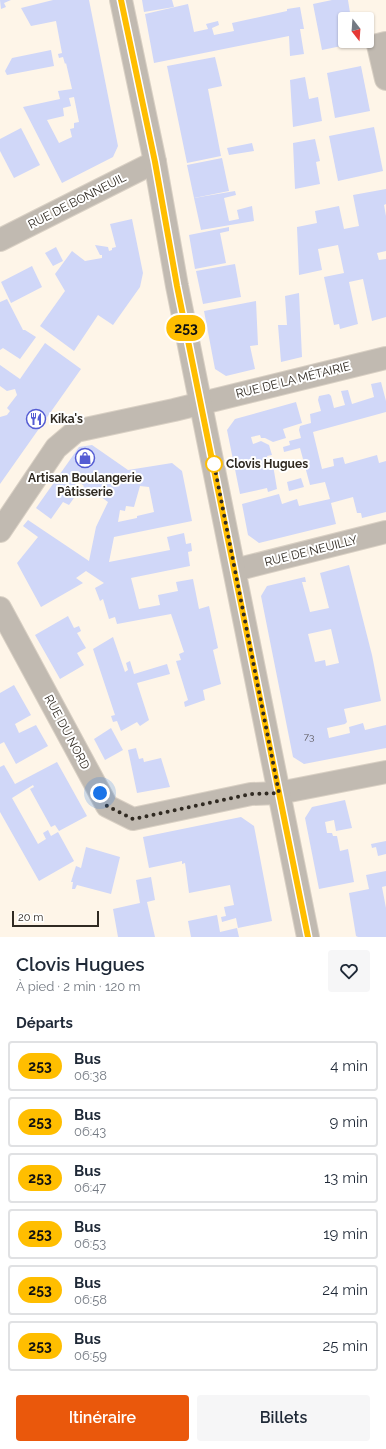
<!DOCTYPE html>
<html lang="fr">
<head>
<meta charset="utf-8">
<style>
  body { margin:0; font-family:Raleway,sans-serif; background:#f6f6f7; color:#1f2937; height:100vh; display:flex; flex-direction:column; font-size:15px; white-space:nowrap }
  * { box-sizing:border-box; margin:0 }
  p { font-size:13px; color:#747a83 }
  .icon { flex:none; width:22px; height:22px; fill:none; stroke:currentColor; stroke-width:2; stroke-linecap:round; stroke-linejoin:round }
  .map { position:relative; height:937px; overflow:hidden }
  .drawer { display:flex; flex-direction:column; background:#fff; flex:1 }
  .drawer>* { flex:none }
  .badge { padding:0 8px; border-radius:13px; font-size:14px; line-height:26px }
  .needle { width:26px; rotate:163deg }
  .tools { position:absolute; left:338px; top:12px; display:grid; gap:8px }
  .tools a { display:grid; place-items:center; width:36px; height:36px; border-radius:4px; background:#fff; box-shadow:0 1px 3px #0004; font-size:20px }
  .scale { position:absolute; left:12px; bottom:10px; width:87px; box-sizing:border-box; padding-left:4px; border:2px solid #302a22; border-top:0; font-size:11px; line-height:14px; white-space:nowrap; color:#302a22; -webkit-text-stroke:3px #fff; paint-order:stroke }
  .you { position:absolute; width:20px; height:20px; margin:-10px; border:3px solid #fff; border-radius:50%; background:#1a73e8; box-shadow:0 0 0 6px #1a73e833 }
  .map>.badge { position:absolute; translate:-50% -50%; box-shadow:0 0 0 2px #fff }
  h2 { padding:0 16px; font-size:15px; line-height:36px }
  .round { display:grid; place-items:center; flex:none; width:42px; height:42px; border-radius:4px; background:#f6f6f7 }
  .head { display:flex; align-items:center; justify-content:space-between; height:68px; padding:0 16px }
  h1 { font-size:19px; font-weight:600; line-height:30px }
  .button { display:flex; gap:8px; margin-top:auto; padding:8px 16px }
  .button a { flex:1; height:46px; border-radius:4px; background:#ea580c; color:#fff; font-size:16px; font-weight:600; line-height:46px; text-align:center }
  .button a+a { background:#f6f6f7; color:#1f2937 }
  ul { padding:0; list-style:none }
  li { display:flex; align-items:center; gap:12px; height:50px; margin:0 8px 6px; padding:0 8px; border:2px solid #e0e1e3; border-radius:4px }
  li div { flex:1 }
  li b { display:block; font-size:15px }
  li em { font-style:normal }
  li .badge { min-width:44px; font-weight:700; text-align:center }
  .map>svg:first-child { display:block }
  .building { fill:#d0d7f8; fill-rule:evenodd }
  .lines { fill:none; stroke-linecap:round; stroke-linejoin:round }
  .minor-casing { stroke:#d9d0c4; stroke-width:24 }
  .tertiary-casing { stroke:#d9d0c4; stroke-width:24 }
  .minor { stroke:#c1bab1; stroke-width:22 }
  .tertiary { stroke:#c1bab1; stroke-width:22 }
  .line-casing { stroke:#fff; stroke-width:9 }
  .line { stroke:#ffbe00; stroke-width:6 }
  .walk { stroke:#302a22; stroke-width:4; stroke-dasharray:0 7.2 }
  .stop-dot { fill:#fff; stroke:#ffbe00; stroke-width:2 }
  .labels { text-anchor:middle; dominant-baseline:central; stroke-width:4; stroke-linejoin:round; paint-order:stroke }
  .number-label { font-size:10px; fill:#585558 }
  .street-label { font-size:12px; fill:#302a22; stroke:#fff }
  .poi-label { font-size:12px; font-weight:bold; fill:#302a22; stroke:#fff; text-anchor:start }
  .stop-label { font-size:12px; font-weight:bold; fill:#302a22; stroke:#fff; text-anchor:start }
</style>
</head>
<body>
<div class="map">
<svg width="386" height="937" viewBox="0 0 386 937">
  <rect width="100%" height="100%" fill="#fef5e8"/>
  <g class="building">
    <polygon points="0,0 11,0 4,3 6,7 1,9"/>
    <path d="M 53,0 L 89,0 L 118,146 L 113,157 L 62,183 L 23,107 L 60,99 L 58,91 L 72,89 L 66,63 L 65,64 L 63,57 L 59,58 L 58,54 L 62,53 L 56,21 L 31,26 L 21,8 ZM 74,97 L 79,122 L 74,123 L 74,128 L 70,129 L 72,137 L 59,143 L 47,120 L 64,116 L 63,108 L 71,106 L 69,98 Z"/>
    <polygon points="142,0 172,0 174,7 144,12"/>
    <polygon points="332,0 348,0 351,19 345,19 345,41 356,41 356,43 322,50 313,4"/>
    <polygon points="188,4 194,32 208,29 206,24 218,21 219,25 212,28 214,35 234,31 232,23 287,11 287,9 300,7 304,29 300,29 304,54 290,56 289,36 154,63 145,14"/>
    <polygon points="51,50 54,66 7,75 5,71 12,58"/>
    <polygon points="215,57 222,86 208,89 221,156 187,163 167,66"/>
    <polygon points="361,66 370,111 335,118 327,73"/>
    <polygon points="305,77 309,99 318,97 322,121 293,127 290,80"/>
    <polygon points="374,127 383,171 338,181 329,136"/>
    <polygon points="21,128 40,165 14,178 0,151 0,139"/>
    <polygon points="315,139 320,161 316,162 320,184 295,189 293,143"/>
    <polygon points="252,143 254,151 229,155 227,148"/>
    <polygon points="222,158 229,191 194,198 187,165"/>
    <polygon points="386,189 386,204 384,205 386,216 386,251 377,253 379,260 386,259 386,317 372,321 363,279 349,282 358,324 340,329 339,324 334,325 324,277 344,273 338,245 318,249 322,270 299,275 297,227 317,223 315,211 339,206 344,229 359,226 353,195"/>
    <polygon points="235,191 236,195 224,198 229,221 239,219 237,210 252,206 254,221 201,230 194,198"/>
    <polygon points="132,219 143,273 140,287 113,325 98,315 74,351 40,326 65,291 55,274 72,251 85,261 102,258 102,255 100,255 95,245 108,247 109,251 112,250 112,248 116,247 110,224"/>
    <polygon points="229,227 229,231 220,233 226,263 195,269 189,235"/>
    <polygon points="56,247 63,261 53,266 45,253"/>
    <polygon points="235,264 241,297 203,304 196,271"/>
    <polygon points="32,266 42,287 11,303 1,282"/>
    <polygon points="299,293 302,357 281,362 278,325 287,325 285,296"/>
    <polygon points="7,299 23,330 25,330 36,337 20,359 3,348 0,350 0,302"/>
    <polygon points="256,301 258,345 250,346 255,369 226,376 215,369 204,311"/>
    <polygon points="45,343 81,369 0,484 0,417 7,415 10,411 7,408 17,395 15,389 7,391 0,386 0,365 20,379"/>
    <polygon points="381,382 386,401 386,412 313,432 322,469 334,466 333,459 343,457 345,464 377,455 379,463 386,461 386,512 362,518 361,513 357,513 353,497 331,503 336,524 259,543 248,535 242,504 279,494 282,504 297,499 299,506 330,499 325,482 310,485 300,448 284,452 283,447 290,445 289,441 301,438 299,430 300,426 311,423 310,414 321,411 318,400 319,396 329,394 331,396 334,408 345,405 341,391 348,390 352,404 374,397 371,384"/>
    <polygon points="296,402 302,423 283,429 286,438 273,442 265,438 261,438 260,435 251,437 253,444 261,441 269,445 272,455 267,456 269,466 273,465 277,489 268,492 267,488 240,494 227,430 235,419"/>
    <path d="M 92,445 L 128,470 L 172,463 L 182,471 L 192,521 L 114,537 L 109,562 L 170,550 L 167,537 L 184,533 L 186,544 L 191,543 L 192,551 L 188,552 L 190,566 L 131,578 L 139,609 L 160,605 L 158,595 L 178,591 L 176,582 L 193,579 L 199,609 L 209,606 L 218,648 L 213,650 L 221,684 L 203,690 L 205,700 L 185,707 L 184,702 L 188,700 L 176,661 L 181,660 L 179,654 L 184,652 L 171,614 L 117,624 L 115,617 L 109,619 L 103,599 L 100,601 L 95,588 L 104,583 L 86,571 L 76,578 L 83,583 L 41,607 L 17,563 L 38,537 L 23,526 L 28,520 L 89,561 L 96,527 L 108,502 L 89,488 L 85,493 L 81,490 L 84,486 L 78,481 L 71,492 L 76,495 L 69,505 L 63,502 L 51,519 L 36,508 L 79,447 ZM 140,486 L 149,487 L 154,512 L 137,516 L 137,518 L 118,522 L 120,510 L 125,511 L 126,506 L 134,507 Z"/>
    <polygon points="301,478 304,487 289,491 287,482"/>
    <path d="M 349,565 L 372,655 L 381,701 L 344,709 L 347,722 L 345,724 L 327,728 L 329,738 L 350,733 L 349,727 L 363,723 L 365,730 L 386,725 L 386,748 L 304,764 L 293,757 L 261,596 L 267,586 L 305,577 L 306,582 L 302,582 L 310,612 L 329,608 L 320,573 ZM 331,629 L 339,663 L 326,666 L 325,660 L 315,662 L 308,634 Z"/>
    <polygon points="68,616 74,628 79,626 81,631 77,633 86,648 77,653 84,665 60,679 35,635"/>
    <polygon points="113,637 125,672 128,670 126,663 130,661 134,674 167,664 170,674 137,683 149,720 140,726 137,722 121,731 117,721 113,722 111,716 115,715 93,649"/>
    <polygon points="14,685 31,715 15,724 19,733 36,725 48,746 16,764 4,742 0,744 0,693"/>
    <polygon points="111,728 123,750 105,760 94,739"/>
    <polygon points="136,748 139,759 143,758 144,762 161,758 170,787 137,793 128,750"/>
    <polygon points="57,762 87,816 59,831 55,825 51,827 30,789 34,787 33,785 12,798 38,844 46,839 43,833 48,830 51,836 58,832 74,861 39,881 0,812 0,767 4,765 15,784"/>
    <polygon points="345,800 352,828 336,831 334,820 325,822 327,833 332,833 333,836 337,836 340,851 348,849 354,882 319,889 305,818 312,807"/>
    <polygon points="241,817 254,826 272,921 238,928 236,918 222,922 221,917 226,916 224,907 234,905 230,885 189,893 185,863 182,864 182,861 149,868 143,837"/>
    <polygon points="386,841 386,854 378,856 376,847 372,848 371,844"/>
    <polygon points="86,847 120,857 111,894 77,885 75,889 72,889 73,882 71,882 76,866 81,868"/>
    <polygon points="386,871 386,886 382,887 386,908 386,937 358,937 356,936 349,893 369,889 366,875"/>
    <polygon points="151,877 155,900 147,902 155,937 118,937 113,909 140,903 136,880"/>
    <polygon points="217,915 220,932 237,928 239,937 191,937 188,921"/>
  </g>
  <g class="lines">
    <g class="minor-casing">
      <g id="minor">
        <polyline points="386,43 378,45 386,79"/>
        <polyline points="0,240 155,162"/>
        <polyline points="0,531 56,448 76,431 174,410 386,358"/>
        <polyline points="235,570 386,532"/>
        <polyline points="0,608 107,806 133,819 251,794 279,793 386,772"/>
      </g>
    </g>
    <g class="tertiary-casing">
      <polyline id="tertiary" points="121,0 155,162 177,286 308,937"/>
    </g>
    <use href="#minor" class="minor"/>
    <use href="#tertiary" class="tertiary"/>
  </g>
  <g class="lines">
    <g class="line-casing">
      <polyline id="line" points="121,0 155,162 177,286 308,937"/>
    </g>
    <use href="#line" class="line"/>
    <polyline class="walk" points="100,793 107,806 133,819 251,794 279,793 214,464"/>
  </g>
  <defs>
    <g id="restaurant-ring" transform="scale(1)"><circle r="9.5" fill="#fff" stroke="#545cd3" stroke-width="1.5"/><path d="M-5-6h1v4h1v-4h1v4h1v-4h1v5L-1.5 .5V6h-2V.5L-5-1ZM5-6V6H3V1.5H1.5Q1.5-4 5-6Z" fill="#545cd3"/></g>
    <g id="shop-ring" transform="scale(1)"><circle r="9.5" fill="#fff" stroke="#545cd3" stroke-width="1.5"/><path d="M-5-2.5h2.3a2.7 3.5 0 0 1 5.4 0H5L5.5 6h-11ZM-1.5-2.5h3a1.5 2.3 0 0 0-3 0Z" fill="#545cd3"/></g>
  </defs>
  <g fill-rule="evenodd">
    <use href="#restaurant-ring" x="36" y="419"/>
    <use href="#shop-ring" x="85" y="458"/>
  </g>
  <circle class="stop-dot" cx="214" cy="464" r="8"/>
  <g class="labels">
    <g class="number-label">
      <text x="309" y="736">73</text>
    </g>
    <g class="street-label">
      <text transform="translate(77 201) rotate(-27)">RUE DE BONNEUIL</text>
      <text transform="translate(293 380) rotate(-14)">RUE DE LA MÉTAIRIE</text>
      <text transform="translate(311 551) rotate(-14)">RUE DE NEUILLY</text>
      <text transform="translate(67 732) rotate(62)">RUE DU NORD</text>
    </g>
    <g class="poi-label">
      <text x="50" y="419">Kika's</text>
      <text x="85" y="478" text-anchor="middle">Artisan Boulangerie<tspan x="85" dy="14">Pâtisserie</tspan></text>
    </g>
    <g class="stop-label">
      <text x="226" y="464">Clovis Hugues</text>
    </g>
  </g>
</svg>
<div class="tools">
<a><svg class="needle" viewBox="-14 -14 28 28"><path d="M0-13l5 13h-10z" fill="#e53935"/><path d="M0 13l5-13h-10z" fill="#747a83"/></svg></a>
</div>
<div class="scale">20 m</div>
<div class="you" style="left:100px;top:793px"></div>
<b class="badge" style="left:186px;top:328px;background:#ffbe00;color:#111">253</b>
</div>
<section class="drawer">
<div class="head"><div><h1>Clovis Hugues</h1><p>À pied · 2 min · 120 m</p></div><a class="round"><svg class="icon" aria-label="heart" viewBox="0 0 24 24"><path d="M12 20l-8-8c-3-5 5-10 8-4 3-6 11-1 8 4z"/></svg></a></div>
<h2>Départs</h2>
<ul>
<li><span class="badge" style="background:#ffbe00;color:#111">253</span><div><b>Bus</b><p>06:38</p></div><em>4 min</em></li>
<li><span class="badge" style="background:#ffbe00;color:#111">253</span><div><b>Bus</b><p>06:43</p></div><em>9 min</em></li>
<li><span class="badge" style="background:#ffbe00;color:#111">253</span><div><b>Bus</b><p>06:47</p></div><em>13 min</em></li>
<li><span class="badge" style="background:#ffbe00;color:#111">253</span><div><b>Bus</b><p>06:53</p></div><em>19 min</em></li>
<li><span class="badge" style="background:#ffbe00;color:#111">253</span><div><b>Bus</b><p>06:58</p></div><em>24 min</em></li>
<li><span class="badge" style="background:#ffbe00;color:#111">253</span><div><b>Bus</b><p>06:59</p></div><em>25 min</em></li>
</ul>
<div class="button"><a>Itinéraire</a><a>Billets</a></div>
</section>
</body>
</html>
